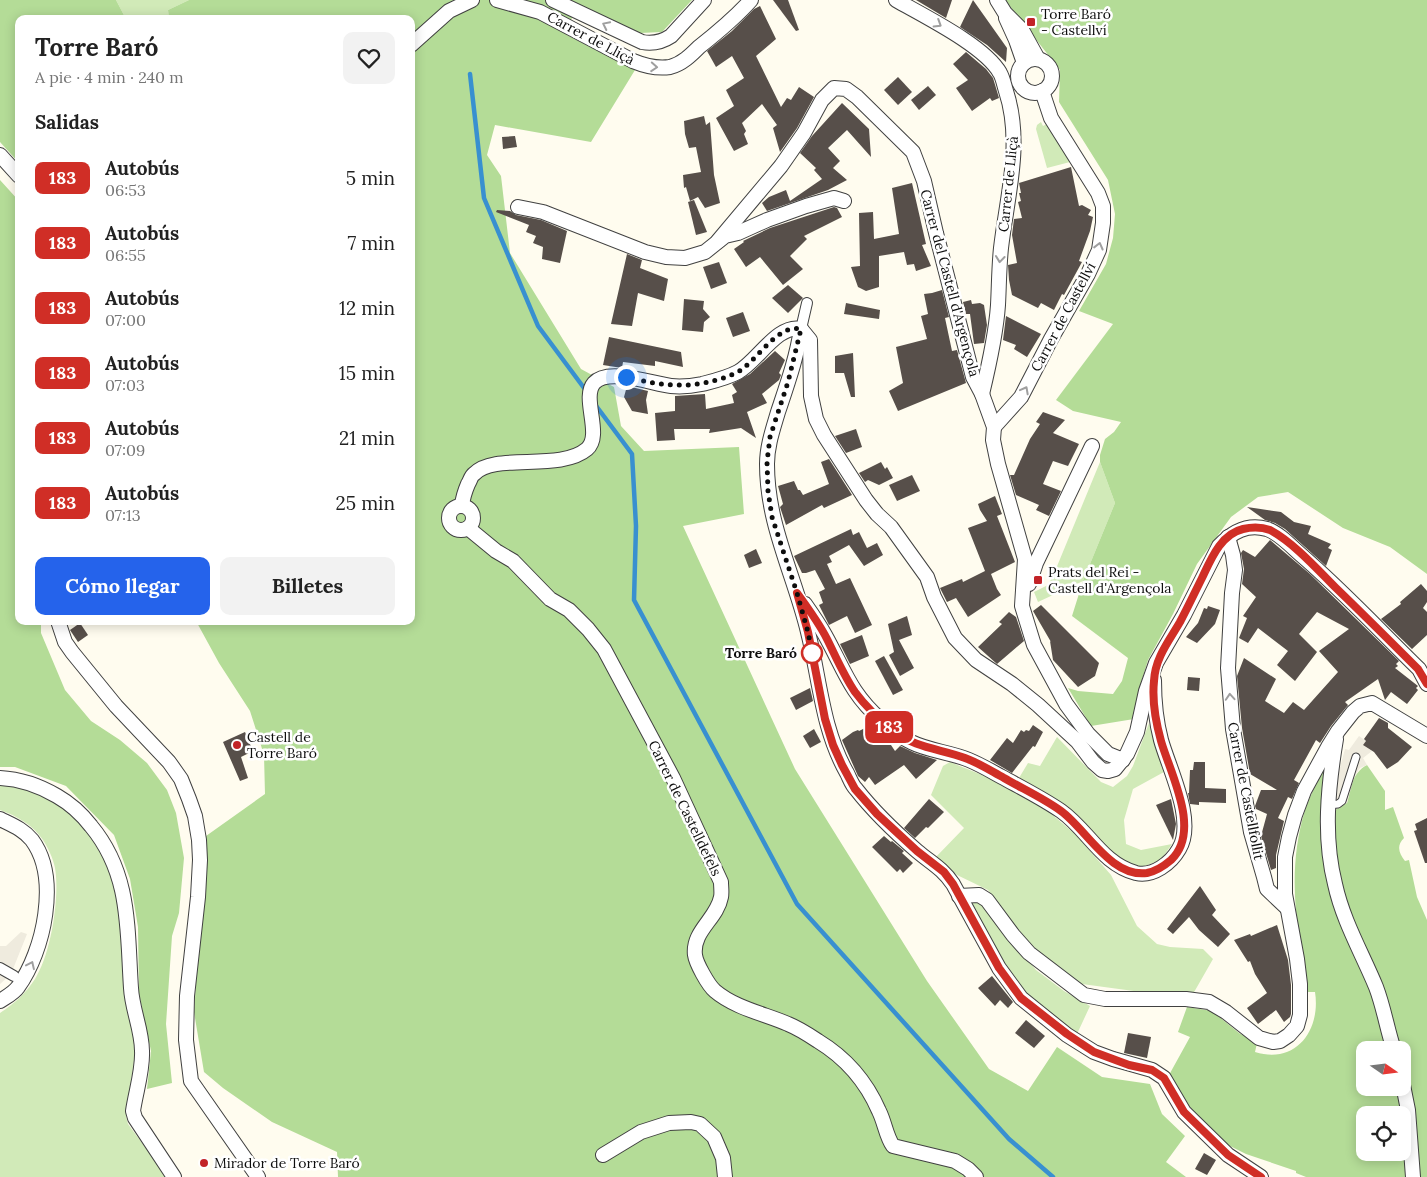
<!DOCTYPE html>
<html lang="es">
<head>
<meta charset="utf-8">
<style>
  body { margin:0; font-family:Lora,serif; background:#f2f2f2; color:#222; height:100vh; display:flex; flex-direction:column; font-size:19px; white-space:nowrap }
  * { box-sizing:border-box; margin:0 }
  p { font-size:16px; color:#767676 }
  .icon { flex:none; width:28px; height:28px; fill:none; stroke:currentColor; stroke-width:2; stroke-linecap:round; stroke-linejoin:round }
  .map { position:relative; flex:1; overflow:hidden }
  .side { position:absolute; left:15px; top:15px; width:400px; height:610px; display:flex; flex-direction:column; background:#fff; border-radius:10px; box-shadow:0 2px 12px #0003 }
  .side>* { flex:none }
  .badge { padding:0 10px; border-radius:8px; font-size:18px; line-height:32px }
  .needle { width:32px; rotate:104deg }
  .fabs { position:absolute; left:1356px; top:1041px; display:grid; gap:10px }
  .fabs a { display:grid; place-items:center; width:55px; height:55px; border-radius:10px; background:#fff; box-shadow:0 2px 12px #0003; font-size:25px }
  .you { position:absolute; width:25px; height:25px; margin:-12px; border:4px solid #fff; border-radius:50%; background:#1a73e8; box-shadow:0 0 0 8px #1a73e833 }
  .map>.badge { position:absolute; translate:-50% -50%; box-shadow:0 0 0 2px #fff }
  h2 { padding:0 20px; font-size:19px; line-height:45px }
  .round { display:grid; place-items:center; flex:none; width:52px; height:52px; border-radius:10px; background:#f2f2f2 }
  .headline { display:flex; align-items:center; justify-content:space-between; height:85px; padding:0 20px }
  h1 { font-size:24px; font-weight:700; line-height:38px }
  .cta { display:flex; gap:10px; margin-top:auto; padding:10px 20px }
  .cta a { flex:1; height:58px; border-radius:10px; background:#2563eb; color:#fff; font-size:20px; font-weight:700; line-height:58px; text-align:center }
  .cta a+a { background:#f2f2f2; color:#222 }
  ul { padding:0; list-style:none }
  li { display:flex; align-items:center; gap:15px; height:65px; padding:0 20px }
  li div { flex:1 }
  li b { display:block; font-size:19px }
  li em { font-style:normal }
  li .badge { min-width:55px; font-weight:700; text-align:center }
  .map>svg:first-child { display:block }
  .green { fill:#d1eab8 }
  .forest { fill:#b4dc97; fill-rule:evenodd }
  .plaza { fill:#efebde }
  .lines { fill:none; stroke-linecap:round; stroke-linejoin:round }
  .stream { stroke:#3890d0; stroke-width:4.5 }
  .building { fill:#574f4a }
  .service-casing { stroke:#414141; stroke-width:9 }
  .pedestrian-casing { stroke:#414141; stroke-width:12 }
  .minor-casing { stroke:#414141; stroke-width:16 }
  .service { stroke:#fff; stroke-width:7 }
  .pedestrian { stroke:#fff; stroke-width:10 }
  .minor { stroke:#fff; stroke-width:14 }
  .oneway { stroke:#9f9f9f }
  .line-casing { stroke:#fff; stroke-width:11 }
  .line { stroke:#d02e26; stroke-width:8 }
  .walk { stroke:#0e0e0e; stroke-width:5; stroke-dasharray:0 9 }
  .poi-dot { fill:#c22327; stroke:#fff; stroke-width:2 }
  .stop-dot { fill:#fff; stroke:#d02e26; stroke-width:2.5 }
  .labels { text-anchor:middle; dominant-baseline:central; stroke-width:5; stroke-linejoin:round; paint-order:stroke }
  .poi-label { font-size:14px; fill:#0e0e0e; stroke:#fff; text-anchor:start }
  .street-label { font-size:14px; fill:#0e0e0e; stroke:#fff }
  .stop-label { font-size:14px; font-weight:bold; fill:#0e0e0e; stroke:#fff; text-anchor:end }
</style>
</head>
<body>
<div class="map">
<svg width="1427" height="1177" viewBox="0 0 1427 1177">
  <rect width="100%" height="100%" fill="#fffcef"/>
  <g class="green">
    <polygon points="116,0 189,0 168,10 169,19 126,19"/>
    <polygon points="1041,122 1043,126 1047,124 1070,162 1047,168 1036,129 1037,125"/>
    <polygon points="1100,462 1115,503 1083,581 1038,602 1034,592 1048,585 1053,576"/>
    <polygon points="1149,723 1164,772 1133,789 1124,820 1126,844 1141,850 1172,844 1161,860 1142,867 1125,864 1049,796 1019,778 1028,763 1040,766 1057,737 1101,782 1113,787 1127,776 1133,766"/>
    <polygon points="950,762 997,781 1048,811 1076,835 1111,875 1137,926 1157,944 1170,947 1203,949 1213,959 1193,994 1141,992 1082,984 1060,970 1025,939 988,890 957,875 934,859 964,828 931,795 943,766"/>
    <path d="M 0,784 L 19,787 L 38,793 L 74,813 L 103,851 L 115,885 L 136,1047 L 126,1116 L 128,1124 L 167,1177 L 0,1177 L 0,1013 C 14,1004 26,993 35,979 C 51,954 60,897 55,868 C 53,858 48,848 43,840 C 33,825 17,816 0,810 Z"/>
    <polygon points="976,900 983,905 1036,970 1064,991 1090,1006 1077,1034 1055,1019 1024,992 1005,964 971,904"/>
  </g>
  <g class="forest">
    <polygon points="0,0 116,0 126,19 19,19 19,163 0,142"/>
    <polygon points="189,0 692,0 662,32 640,33 576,3 567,35 635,70 591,142 495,125 487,155 501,176 510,253 581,369 614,387 621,426 644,451 739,447 744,514 683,526 795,769 927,981 989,1069 1028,1091 1057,1047 1102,1077 1150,1084 1162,1114 1185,1136 1166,1162 1186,1177 338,1177 337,1152 272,1122 223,1088 204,1072 194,1012 206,836 265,794 264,755 250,711 219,663 196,621 411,621 411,19 169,19 168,10"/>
    <polygon points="1005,0 1427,0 1427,574 1390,547 1343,528 1288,492 1258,497 1231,517 1197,564 1173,614 1148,660 1140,686 1134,719 1091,726 1068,688 1078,691 1113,694 1122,681 1128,658 1072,616 1083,581 1115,503 1100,462 1100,455 1105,439 1114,432 1121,422 1073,411 1056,400 1113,324 1079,311 1106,264 1113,238 1115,214 1108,180 1059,102 1060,70"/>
    <polygon points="0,180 19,201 19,621 41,621 41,633 65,690 91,721 120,740 147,763 167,790 176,813 184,858 179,913 172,936 166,1024 172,1083 147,1089 151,1051 139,994 138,927 130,879 114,835 66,786 15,767 0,767"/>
    <path d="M 1328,761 L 1328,777 L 1347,803 C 1351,788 1352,773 1367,765 L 1385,791 L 1385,810 L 1393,807 L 1404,838 C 1396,846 1399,853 1405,861 L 1409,860 L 1417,897 L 1427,920 L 1427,1177 L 1306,1177 L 1296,1173 L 1296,1171 L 1246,1154 L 1220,1141 L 1189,1106 L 1173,1080 L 1169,1075 L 1190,1037 L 1178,1032 L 1187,1007 L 1212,1011 L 1239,1033 L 1257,1043 L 1255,1052 C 1296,1065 1321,1030 1315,992 L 1308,992 C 1297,929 1286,873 1305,810 C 1311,793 1320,777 1328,761 ZM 1365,1050 L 1402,1050 L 1402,1088 L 1365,1088 ZM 1365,1115 L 1402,1115 L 1402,1152 L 1365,1152 Z"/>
  </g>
  <g class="plaza">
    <polygon points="1359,736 1366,741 1363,745 1372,751 1363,758 1367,765 1360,768 1354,777 1347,803 1332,812 1339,771 1345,749 1349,750"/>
    <polygon points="21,932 27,934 11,974 0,984 0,946 6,946"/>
  </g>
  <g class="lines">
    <g class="stream">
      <polyline points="470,74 484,198 538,326 587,392"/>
      <polyline points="594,403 632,454 636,526 634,600 797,904 1009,1139 1053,1177"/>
    </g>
  </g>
  <g class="building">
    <polygon points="773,0 788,0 799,30 796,31"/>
    <polygon points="916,0 952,0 946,18"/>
    <polygon points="973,0 1007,48 1006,62 987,45 960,27"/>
    <polygon points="760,6 776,39 756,56 781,107 787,98 791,100 799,87 814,97 797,128 780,152 773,128 777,125 762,104 742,123 746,131 744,134 748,144 734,151 716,118 734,106 726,90 744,78 732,56 716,67 707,51 732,31 754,9"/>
    <polygon points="966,52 986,69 993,78 999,98 992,101 990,98 972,111 956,88 968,80 953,64"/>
    <polygon points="898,77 912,92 898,105 884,90"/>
    <polygon points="928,86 936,95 919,110 911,100"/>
    <polygon points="842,103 869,129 871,157 847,130 828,148 840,161 833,168 847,180 828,190 767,211 762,203 769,197 786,190 790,201 822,179 814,170 816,168 800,153 812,136"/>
    <polygon points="704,116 706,125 710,122 714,175 720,203 705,208 698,197 690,201 686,187 684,188 683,175 701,172 696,147 689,148 685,134 684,121"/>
    <polygon points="515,136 517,147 503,149 502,137"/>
    <polygon points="1071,167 1079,206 1082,205 1091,210 1088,215 1093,217 1090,231 1079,261 1082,262 1064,295 1062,294 1054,310 1041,303 1038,308 1012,295 1009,280 1008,265 1017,263 1012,235 1014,219 1022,218 1018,202 1021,201 1019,193 1021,193 1019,183"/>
    <polygon points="912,183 926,244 922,245 931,266 916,271 914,264 907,265 904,252 879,256 879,287 866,291 858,287 851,267 860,266 859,213 873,212 874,239 899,234 892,188"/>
    <polygon points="694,200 707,232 696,235 688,202"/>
    <polygon points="834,207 837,208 842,217 804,236 807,239 790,256 803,269 783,285 760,257 746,267 734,249 744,242 743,241 770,228"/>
    <polygon points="497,210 510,211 516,215 541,220 567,231 560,263 542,259 543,247 533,243 536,236 526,232 529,225 496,212"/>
    <polygon points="627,254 642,260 640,268 668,279 664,301 638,293 632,326 611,324"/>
    <polygon points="719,262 727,283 711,289 703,267"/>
    <polygon points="788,285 803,298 788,313 772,298"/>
    <polygon points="942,290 949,317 945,318 952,351 957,350 966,383 898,411 889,391 903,383 896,347 927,339 921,316 928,314 924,294 932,293"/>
    <polygon points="684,299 704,301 703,309 710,317 704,322 703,332 682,330"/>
    <polygon points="971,300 972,304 980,303 984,305 987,325 984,343 974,344 970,314 966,314 963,302"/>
    <polygon points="846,303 880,310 879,319 844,314"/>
    <polygon points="743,312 750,331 733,337 726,318"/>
    <polygon points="1006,316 1041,334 1027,357 1014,349 1016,345 1003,340"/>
    <polygon points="609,337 681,352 683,367 655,361 655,366 623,362 622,368 603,365"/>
    <polygon points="775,351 785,360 779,373 781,375 779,380 762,394 767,403 747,412 756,438 741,428 709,433 710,429 674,429 675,440 657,441 655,413 675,411 675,396 705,394 706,409 734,403 732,395 737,392 732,384 750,374"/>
    <polygon points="853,353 855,397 851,397 844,373 835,373 835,356"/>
    <polygon points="627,386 648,391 646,400 648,414 632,411 624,397"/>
    <polygon points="1043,412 1065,420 1053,433 1079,444 1068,466 1053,461 1043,484 1061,491 1049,516 1036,510 1039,505 1016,495 1010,475 1014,475 1030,439 1040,424 1036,422"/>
    <polygon points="856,429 862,447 846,453 835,436"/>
    <polygon points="829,459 852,495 824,508 822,505 786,525 780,507 783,504 778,486 794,481 798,490 800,490 803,495 829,484 821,462"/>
    <polygon points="881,462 885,469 887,467 893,478 879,485 868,480 865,482 859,473"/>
    <polygon points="912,475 920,491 897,501 889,485"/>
    <polygon points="995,496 1002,514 997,516 1015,562 991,574 997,589 1001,595 968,617 956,598 947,602 940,588 962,579 963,582 985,571 968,528 987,521 980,510 978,504"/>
    <polygon points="1247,507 1281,512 1294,522 1311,526 1308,534 1331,544 1328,548 1332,550 1326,566 1285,529 1275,523 1265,520"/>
    <polygon points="851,529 853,535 859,532 867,548 877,543 883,555 864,566 849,545 829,556 832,562 827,564 836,584 850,578 872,625 855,633 847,616 829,625 819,605 823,603 819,592 825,589 815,570 806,573 802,573 794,556"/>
    <polygon points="1270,540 1310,574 1354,617 1399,661 1396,664 1398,666 1395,668 1418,686 1416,688 1418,690 1407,704 1391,692 1385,700 1378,679 1345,702 1348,705 1331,726 1320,743 1316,740 1294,780 1299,783 1292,799 1288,797 1278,818 1284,821 1276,855 1276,868 1271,870 1261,836 1267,814 1256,809 1255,806 1261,790 1277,790 1250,774 1242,728 1237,676 1244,658 1276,679 1265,701 1284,713 1293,702 1304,710 1338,672 1319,651 1349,629 1317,612 1299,634 1317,652 1295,681 1277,665 1288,651 1258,628 1248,643 1239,638 1247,618 1243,616 1256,597 1242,584 1244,569 1241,553 1243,550 1255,557"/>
    <polygon points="756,549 762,563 749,568 744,555"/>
    <polygon points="1421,584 1427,591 1427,602 1423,608 1427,612 1427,635 1412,649 1381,619 1401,604 1400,602"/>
    <polygon points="1041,605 1099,663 1095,676 1078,687 1053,660 1050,641 1051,642 1033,611"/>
    <polygon points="1208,606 1220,610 1215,624 1197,643 1186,637 1198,623 1204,608 1207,609"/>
    <polygon points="1009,612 1016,617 1024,641 997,664 978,647 1002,624 999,622"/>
    <polygon points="907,616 912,635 899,640 914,668 900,676 889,655 894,652 888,624"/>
    <polygon points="80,623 88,635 78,642 70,630"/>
    <polygon points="862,635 869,656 850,664 840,644"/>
    <polygon points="884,656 903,690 893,695 875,661"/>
    <polygon points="1188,677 1200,678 1199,691 1187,690"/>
    <polygon points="810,688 813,701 796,710 790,698"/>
    <polygon points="1379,718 1388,723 1388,728 1412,747 1398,762 1387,769 1374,752 1363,745 1366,741 1364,739"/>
    <polygon points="873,724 883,733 895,751 900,746 915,753 937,760 916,779 904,765 875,785 869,777 865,782 858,776 842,740 853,732 858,730 859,731"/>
    <polygon points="1033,725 1043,732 1035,747 1033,746 1012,773 990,760 1007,738 1013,743 1021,730 1024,732 1026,730 1029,731"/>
    <polygon points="814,729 821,742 810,748 803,736"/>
    <polygon points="245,732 253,751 241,757 248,778 240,781 223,742"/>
    <polygon points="1194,762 1205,762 1205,788 1226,789 1226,803 1199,802 1199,805 1190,804 1188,793 1189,793 1190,770 1193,770"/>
    <polygon points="929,799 944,812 928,828 926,827 915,838 904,828"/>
    <polygon points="1171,799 1176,824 1173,840 1156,805"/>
    <polygon points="1427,818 1427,863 1425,863 1414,831 1417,830 1415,824"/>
    <polygon points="884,836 891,842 892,841 904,851 902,853 913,863 903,873 900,869 897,872 872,847"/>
    <polygon points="1200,886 1216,910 1212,915 1230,934 1218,947 1199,930 1189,917 1173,934 1167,929"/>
    <polygon points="1277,925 1288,960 1291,985 1291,1014 1290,1017 1284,1022 1276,1010 1258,1024 1247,1008 1267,993 1255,974 1250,961 1248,962 1234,940 1250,934 1251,936"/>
    <polygon points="992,976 1013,1002 1008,1008 1000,1000 995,1006 978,988"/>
    <polygon points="1026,1020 1045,1036 1034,1048 1015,1033"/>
    <polygon points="1128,1033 1151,1037 1147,1058 1124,1053"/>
    <polygon points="1204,1153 1216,1160 1207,1175 1195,1169"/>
  </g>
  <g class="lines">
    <g class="service-casing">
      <polyline id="service" points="1328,805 1338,804 1342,801 1356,757"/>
    </g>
    <g class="pedestrian-casing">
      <g id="pedestrian">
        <polyline points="801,329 807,303"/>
        <polyline points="0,968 14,976"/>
      </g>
    </g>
    <g class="minor-casing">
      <g id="minor">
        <path d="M 497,0 L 540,12 L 633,61 C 645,66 657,69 670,67 C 682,64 691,55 699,47 C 718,32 735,18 751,0"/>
        <path d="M 553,0 L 642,42 C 653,44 662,42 671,36 L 704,0"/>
        <path d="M 896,0 C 924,16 985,46 1000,73 C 1003,78 1004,85 1006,91 C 1023,143 1007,196 1001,248 C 999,267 999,286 998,305 C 996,334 989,365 982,394"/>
        <polyline points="997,0 1005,13 1022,30 1038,59"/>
        <polyline points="1006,18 1016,40 1024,63"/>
        <polyline points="411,45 449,11 472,0"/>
        <circle cx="1035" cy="76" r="17"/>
        <polyline points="0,155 19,176"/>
        <polyline points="518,207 543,212 645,252 666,257 685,258 705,252 725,236 738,233 767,220 806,206 834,198 844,201"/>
        <polyline points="718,241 781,166 804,133 822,100 834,88 846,89 857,97 913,152 924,181 936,233 973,377 982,394 994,427 993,440 998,464 1025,559 1022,606 1034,645 1066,704 1088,734 1108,754 1123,760"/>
        <path d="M 801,329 L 810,340 L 811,396 L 816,419 L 824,435 L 866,500 L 877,514 L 891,527 L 927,577 L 934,597 L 955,638 L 976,660 L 1012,684 L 1038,705 L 1077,741 L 1093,762 L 1102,770 L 1108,771 L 1115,769 L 1127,754 L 1137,732 L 1146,691 L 1156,663 L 1184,615 L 1219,546 C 1232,532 1247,523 1267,529 C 1279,533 1291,546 1300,554 C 1342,590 1379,630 1419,669 L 1427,684"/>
        <path d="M 801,329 C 797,357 787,385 778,412 C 773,429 767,446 767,464 C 767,525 794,574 808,632 C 820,680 822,729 847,773 C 850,779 852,785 856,789 C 874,812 895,832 917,851 C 931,863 942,868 953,884 L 999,968 L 1021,998 L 1067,1035 L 1094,1052 L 1113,1059 L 1152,1070 L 1164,1078 L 1184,1112 L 1228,1155 L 1261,1177"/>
        <polyline points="994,427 1021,397 1051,339 1088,274 1099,250 1103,223 1103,206 1098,193 1051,118 1042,91"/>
        <path d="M 462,505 C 463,497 465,491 468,484 C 470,481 471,476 474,474 C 494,452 560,472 587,449 C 603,435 581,398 594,383 C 608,367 653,384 671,386 C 681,387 692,386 702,384 C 714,381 727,378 738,372 C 757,362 778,323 801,329"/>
        <circle cx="461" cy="518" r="12"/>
        <path d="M 468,528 L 496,551 L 513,561 L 550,599 L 569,610 L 588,629 L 604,649 L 673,778 L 721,882 C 721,887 722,893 721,897 C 717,919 692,931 695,955 C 696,963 708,985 715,991 C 735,1008 765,1014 788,1024 C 798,1028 809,1035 818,1041 C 846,1058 866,1081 879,1111 C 885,1123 886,1136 893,1146 L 955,1161 L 968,1169 L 976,1177"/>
        <polyline points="1228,537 1233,555 1235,570 1232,593 1228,668 1233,729 1251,832 1264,877 1267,889 1287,908"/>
        <polyline points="1029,584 1036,563 1092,446"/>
        <path d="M 805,604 C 812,614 819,624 825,635 C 844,669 850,693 881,720 C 890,728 900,737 911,742 C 929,751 950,752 969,760 C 981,765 991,771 1002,777 C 1022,788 1042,798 1061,811 C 1088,830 1102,864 1136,873 C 1153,877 1171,863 1179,849 C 1196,821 1169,769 1161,740 C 1156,721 1154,700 1154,680"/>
        <polyline points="58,621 65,642 72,652 116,706 169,762 181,779 189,799 195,816 199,840 200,860 198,897 187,996 186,1040 191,1081 258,1177"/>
        <path d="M 1336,739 C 1328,787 1323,837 1335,884 C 1343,921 1362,953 1376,987 C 1384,1008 1387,1029 1394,1050"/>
        <path d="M 0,778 C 20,779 40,786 57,796 C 71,804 81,813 91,826 C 131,874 127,929 131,988 C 132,1009 142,1030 142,1051 C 143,1070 136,1091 133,1111 L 135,1118 L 174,1177"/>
        <path d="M 0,819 C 12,825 23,829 32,840 C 60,878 44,951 18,987 C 14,993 6,997 0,1001"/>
        <polyline points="959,896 979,895 987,900 1013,935 1029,953 1084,995 1105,999 1186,999 1209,1002 1226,1012 1259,1038 1273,1042 1280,1041 1289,1035 1297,1026 1300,1015 1300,984 1297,959 1285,894 1285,857 1289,837 1295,815 1304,791 1328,747 1338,731 1353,712 1360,706 1372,703 1427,736"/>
        <polyline points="1402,1080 1408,1110 1413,1177"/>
        <polyline points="603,1155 641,1132 669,1123 691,1122 700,1124 714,1137 723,1158 725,1177"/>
      </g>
    </g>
    <use href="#service" class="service"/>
    <use href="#pedestrian" class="pedestrian"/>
    <use href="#minor" class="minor"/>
  </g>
  <defs><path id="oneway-chevron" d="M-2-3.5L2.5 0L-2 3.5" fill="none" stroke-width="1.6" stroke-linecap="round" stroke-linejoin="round" transform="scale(1.25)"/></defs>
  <g class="oneway">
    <use href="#oneway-chevron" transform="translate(938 24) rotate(32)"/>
    <use href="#oneway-chevron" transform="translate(606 25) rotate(-154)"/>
    <use href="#oneway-chevron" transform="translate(654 67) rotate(4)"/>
    <use href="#oneway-chevron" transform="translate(1099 246) rotate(-76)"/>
    <use href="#oneway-chevron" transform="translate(1000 259) rotate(96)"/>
    <use href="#oneway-chevron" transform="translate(1025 390) rotate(-62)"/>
    <use href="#oneway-chevron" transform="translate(1230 697) rotate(-94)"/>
    <use href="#oneway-chevron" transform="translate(31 965) rotate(-65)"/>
  </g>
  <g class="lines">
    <g class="line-casing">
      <path id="line" d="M 1261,1177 L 1228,1155 L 1184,1112 L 1164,1078 L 1152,1070 L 1129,1065 L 1094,1052 L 1067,1034 L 1021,998 L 999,968 L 953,884 L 944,872 L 917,851 L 877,814 L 855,789 L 842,765 L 833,745 L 825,719 L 808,632 L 797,593 C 808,608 819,623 827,639 C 836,657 844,676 855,692 C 866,707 880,720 894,731 C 914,748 941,749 965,758 C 979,763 991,771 1004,778 C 1023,789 1043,798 1061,811 C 1086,829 1111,878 1147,873 C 1157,871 1164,866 1171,860 C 1202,831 1170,773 1161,741 C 1156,723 1152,700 1154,681 C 1155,658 1169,641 1180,622 C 1188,607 1195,592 1202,578 C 1211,559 1221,534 1243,529 C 1251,527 1262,527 1270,530 C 1294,543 1317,569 1336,588 C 1364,615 1391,642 1418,669 L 1427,684"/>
    </g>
    <use href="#line" class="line"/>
    <path class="walk" d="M 626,377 C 666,387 697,390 736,373 C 756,363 777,323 801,329 L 788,382 L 770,437 L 767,462 L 768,491 L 772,517 L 797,593 L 808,632 L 812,653"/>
  </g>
  <g class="poi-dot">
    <rect x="1026" y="17" width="10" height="10" rx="2.5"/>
    <rect x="1033" y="575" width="10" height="10" rx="2.5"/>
    <circle cx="237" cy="745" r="5"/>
    <circle cx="204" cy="1163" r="5"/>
  </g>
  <circle class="stop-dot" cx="812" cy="653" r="10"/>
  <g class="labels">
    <g class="poi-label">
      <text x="1041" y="14">Torre Baró<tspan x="1041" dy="16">- Castellví</tspan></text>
      <text x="1048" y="572">Prats del Rei -<tspan x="1048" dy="16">Castell d'Argençola</tspan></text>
      <text x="247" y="737">Castell de<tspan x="247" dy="16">Torre Baró</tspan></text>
      <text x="214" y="1163">Mirador de Torre Baró</text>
    </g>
    <g class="street-label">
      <text transform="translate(591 38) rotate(28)">Carrer de Lliçà</text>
      <text transform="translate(1008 184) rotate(-84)">Carrer de Lliçà</text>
      <text transform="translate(950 283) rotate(75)">Carrer del Castell d'Argençola</text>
      <text transform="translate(1063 317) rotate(-62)">Carrer de Castellví</text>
      <text transform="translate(1246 791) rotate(79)">Carrer de Castellfollit</text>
      <text transform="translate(685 808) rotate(64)">Carrer de Castelldefels</text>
    </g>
    <g class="stop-label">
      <text x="797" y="653">Torre Baró</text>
    </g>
  </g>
</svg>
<div class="fabs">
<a><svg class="needle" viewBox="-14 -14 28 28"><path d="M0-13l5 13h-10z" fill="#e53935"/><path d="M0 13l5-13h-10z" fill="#767676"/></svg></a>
<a><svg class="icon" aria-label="locate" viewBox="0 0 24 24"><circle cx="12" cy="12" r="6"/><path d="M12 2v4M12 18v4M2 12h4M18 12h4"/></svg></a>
</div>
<div class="you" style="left:626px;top:377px"></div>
<b class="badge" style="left:889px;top:727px;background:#d02e26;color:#fff">183</b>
<section class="side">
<div class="headline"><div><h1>Torre Baró</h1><p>A pie · 4 min · 240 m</p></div><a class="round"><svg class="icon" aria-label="heart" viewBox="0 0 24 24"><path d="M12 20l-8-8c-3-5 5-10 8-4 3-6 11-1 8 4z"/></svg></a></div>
<h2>Salidas</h2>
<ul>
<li><span class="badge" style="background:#d02e26;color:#fff">183</span><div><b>Autobús</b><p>06:53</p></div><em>5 min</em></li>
<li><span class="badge" style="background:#d02e26;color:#fff">183</span><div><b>Autobús</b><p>06:55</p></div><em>7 min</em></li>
<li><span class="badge" style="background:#d02e26;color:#fff">183</span><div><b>Autobús</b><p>07:00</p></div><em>12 min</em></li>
<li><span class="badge" style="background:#d02e26;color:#fff">183</span><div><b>Autobús</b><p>07:03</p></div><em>15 min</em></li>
<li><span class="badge" style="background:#d02e26;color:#fff">183</span><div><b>Autobús</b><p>07:09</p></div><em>21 min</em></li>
<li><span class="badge" style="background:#d02e26;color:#fff">183</span><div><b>Autobús</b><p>07:13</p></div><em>25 min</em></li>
</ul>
<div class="cta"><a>Cómo llegar</a><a>Billetes</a></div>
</section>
</div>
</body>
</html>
